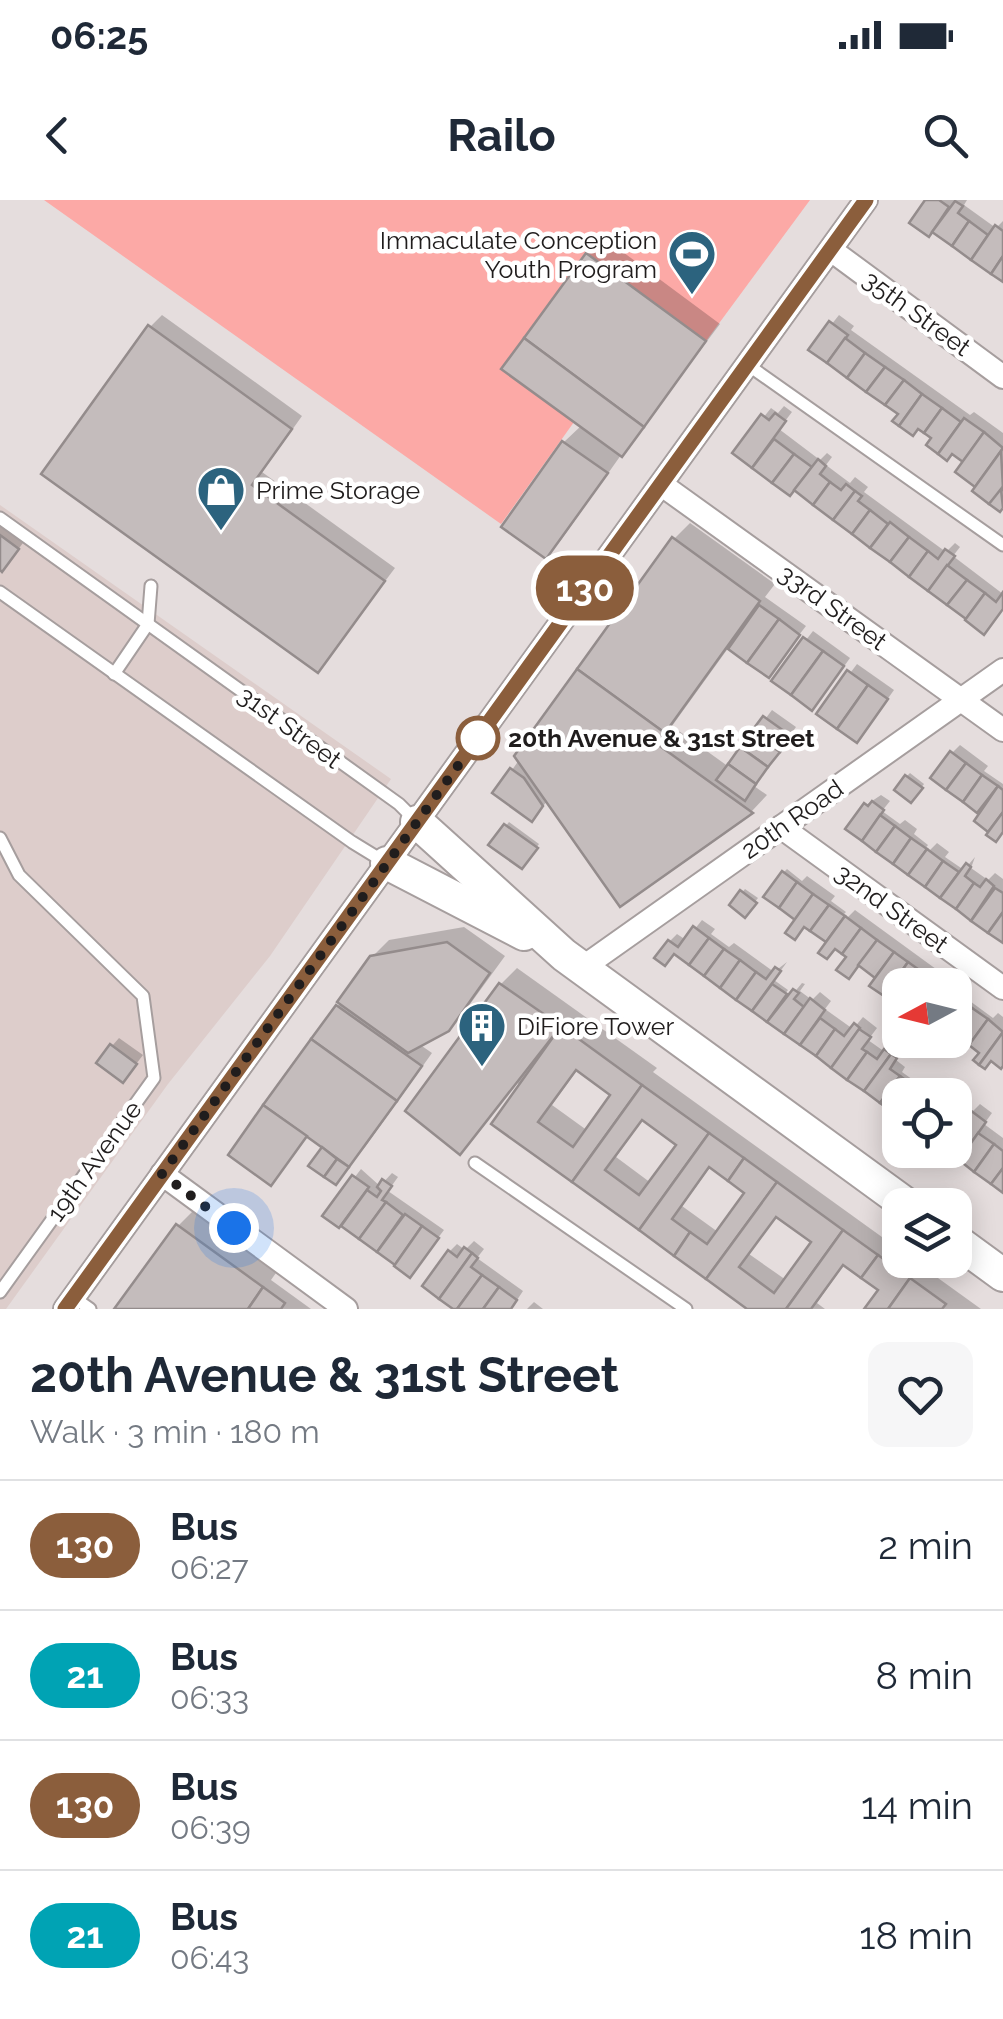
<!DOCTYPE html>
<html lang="en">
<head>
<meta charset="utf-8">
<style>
  body { margin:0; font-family:Raleway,sans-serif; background:#f6f6f7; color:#1f2937; height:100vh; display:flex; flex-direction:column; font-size:38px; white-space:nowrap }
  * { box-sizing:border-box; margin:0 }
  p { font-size:32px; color:#747a83 }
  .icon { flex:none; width:55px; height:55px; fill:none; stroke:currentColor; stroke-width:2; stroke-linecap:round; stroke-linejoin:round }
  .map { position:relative; height:1109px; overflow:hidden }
  .details { display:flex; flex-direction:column; background:#fff; flex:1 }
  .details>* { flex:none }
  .badge { padding:0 20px; border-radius:32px; font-size:35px; line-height:65px }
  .needle { width:65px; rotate:263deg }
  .tools { position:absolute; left:882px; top:768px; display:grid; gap:20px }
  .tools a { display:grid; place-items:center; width:90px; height:90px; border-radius:20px; background:#fff; box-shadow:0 5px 25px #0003; font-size:50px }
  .you { position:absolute; width:50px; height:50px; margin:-25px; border:8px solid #fff; border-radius:50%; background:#1a73e8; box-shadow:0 0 0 15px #1a73e833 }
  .map>.badge { position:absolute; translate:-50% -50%; box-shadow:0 0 0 5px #fff }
  .round { display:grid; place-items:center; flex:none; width:105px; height:105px; border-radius:20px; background:#f6f6f7 }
  .overview { display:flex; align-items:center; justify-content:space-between; height:170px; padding:0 30px }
  h1 { font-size:48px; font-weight:700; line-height:75px }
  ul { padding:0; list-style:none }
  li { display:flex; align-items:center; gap:30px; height:130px; padding:0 30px; border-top:2px solid #e0e1e3 }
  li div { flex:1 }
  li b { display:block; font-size:38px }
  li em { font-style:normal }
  li .badge { min-width:110px; font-weight:700; text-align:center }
  .status { display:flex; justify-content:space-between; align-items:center; height:70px; padding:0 50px; background:#fff; direction:ltr }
  .status svg { height:28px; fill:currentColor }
  header { display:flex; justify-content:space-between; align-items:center; height:130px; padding:0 30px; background:#fff; font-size:45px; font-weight:700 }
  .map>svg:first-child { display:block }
  .built { fill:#ddcdcb }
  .green { fill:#fca9a6 }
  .shadow { fill:#0003; fill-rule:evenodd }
  .building { fill:#c4bcbc; stroke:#948c8c; stroke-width:2.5; fill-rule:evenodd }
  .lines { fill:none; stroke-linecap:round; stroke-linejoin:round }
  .lane-casing { stroke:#a69e9e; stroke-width:15 }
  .street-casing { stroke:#a69e9e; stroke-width:26 }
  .secondary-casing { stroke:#a69e9e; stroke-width:36 }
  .lane { stroke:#fff; stroke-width:11 }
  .street { stroke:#fff; stroke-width:22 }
  .secondary { stroke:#fff; stroke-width:32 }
  .line-casing { stroke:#fff; stroke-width:22 }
  .line { stroke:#8b5e3c; stroke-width:15 }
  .walk { stroke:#201d1d; stroke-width:10; stroke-dasharray:0 18 }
  .stop-dot { fill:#fff; stroke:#8b5e3c; stroke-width:5 }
  .labels { text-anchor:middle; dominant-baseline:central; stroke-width:9; stroke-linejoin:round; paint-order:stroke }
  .poi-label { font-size:25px; fill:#201d1d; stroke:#fff; text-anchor:start }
  .street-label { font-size:25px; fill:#201d1d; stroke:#fff }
  .stop-label { font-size:25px; font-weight:bold; fill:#201d1d; stroke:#fff; text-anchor:start }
</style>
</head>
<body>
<div class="status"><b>06:25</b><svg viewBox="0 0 49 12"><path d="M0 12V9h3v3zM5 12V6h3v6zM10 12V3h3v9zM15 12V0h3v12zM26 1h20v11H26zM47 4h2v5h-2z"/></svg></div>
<header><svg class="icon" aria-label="back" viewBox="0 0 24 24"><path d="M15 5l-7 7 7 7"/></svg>Railo<svg class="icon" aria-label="search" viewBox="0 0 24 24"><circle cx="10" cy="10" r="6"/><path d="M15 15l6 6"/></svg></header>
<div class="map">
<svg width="1003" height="1109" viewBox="0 0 1003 1109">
  <rect width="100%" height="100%" fill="#e5dddd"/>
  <polygon class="built" points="0,305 391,579 270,756 168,884 6,1109 0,1109"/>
  <polygon class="green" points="44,0 810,0 706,141 585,53 501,169 574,222 501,324"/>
  <g class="shadow">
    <polygon points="928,0 967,0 964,5 996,28 1003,21 1003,79 932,29"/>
    <polygon points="604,38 720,124 621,255 561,340 545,356 564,242 582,225 588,54"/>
    <polygon points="162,115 302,216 262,272 395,368 318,470 150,127"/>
    <polygon points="839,115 854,126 851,130 970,215 974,212 1003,233 1003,306 1000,309 979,286 966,261 953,252 947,258 930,245 935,238 812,149"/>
    <polygon points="784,206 792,212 779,229 820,260 827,253 832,257 826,265 850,283 855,277 868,287 864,292 946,352 955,343 960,347 953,356 1003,394 1003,408 984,432 795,288 790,293 736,252 771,208 778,213"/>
    <polygon points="0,322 25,340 10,361 0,367"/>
    <polygon points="690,323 775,384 765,397 806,426 768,475 729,447 672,526 729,567 772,510 796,527 754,586 767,595 752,611 620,704 548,600 539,611 512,570 674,339"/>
    <polygon points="813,431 850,458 820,500 775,480"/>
    <polygon points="857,464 894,490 864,532 820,513"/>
    <polygon points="960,545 988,566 984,571 1003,584 1003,631 996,638 977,621 994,596 952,553"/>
    <polygon points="910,573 924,584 914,597 907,576"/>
    <polygon points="881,595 890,601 882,611 900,624 905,620 917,629 914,634 928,645 922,653 925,655 937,643 949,652 945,657 964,670 975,657 971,668 988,680 995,673 1003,679 1003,740 849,629 866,605"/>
    <polygon points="509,622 539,644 525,663 492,644"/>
    <polygon points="787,669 802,681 807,676 835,696 831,701 846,712 839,719 846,719 855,710 962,788 959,793 993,818 998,813 1003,817 1003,867 955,832 955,785 900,785 900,793 798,719 784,672"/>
    <polygon points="745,689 758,698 745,714 732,705"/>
    <polygon points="702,720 715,729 711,734 729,747 734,743 774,772 787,762 774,780 788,790 774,809 778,812 802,783 805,784 800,791 812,800 820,792 831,801 825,809 853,829 863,817 877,828 868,840 885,852 894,843 903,850 896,860 905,867 902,872 916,882 910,891 924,880 937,890 934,895 900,895 900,915 756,810 761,802 759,800 752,808 670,741 677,734 686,740"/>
    <polygon points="464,727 505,756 465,811 447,829 419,844 432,853 365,947 338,979 325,947 308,935 270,983 338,806 372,757 389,740"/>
    <path d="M 517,768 L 657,868 L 653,872 L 900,1050 L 900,1060 L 913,1060 L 981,1109 L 867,1109 L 882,1089 L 845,1063 L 817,1103 L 825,1109 L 751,1109 L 495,923 L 521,885 L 517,883 L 459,952 L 408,910 L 501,784 ZM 578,869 L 614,895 L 588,931 L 552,905 ZM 644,918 L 680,944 L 651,983 L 616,957 ZM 711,966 L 747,992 L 718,1032 L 682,1006 ZM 778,1015 L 814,1041 L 786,1080 L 749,1054 Z"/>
    <polygon points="119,838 143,855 130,872 112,846"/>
    <polygon points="955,904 970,914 980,904 992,913 984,924 1003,938 1003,990 948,950 955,950"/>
    <polygon points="361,969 380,986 392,973 398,977 388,991 444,1030 410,1075 326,1015"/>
    <polygon points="194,1010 278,1070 271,1080 311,1109 117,1109 178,1026"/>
    <polygon points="474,1041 484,1049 477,1058 523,1091 511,1109 458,1109 450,1051 457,1044 465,1050"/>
    <polygon points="534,1102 543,1109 527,1109"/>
  </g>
  <g class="building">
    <polygon points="925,0 939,0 949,7 929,37 909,23"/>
    <polygon points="955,1 963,6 958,13 969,21 952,46 932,32"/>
    <polygon points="969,21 988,35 971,60 952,46"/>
    <polygon points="995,25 1003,31 1003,56 991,74 971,60"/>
    <polygon points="586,53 706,141 644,227 524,138"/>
    <polygon points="1003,56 1003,82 991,74"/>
    <polygon points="829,121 848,135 827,163 808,150"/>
    <polygon points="148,125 292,229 252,285 385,381 318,473 41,274"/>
    <polygon points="524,138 644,227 622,257 501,169"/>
    <polygon points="845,138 865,153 847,178 827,163"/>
    <polygon points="865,153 885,167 866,192 847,178"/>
    <polygon points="885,167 904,180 885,205 866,192"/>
    <polygon points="904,180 922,194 899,226 892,221 898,214 885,205"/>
    <polygon points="922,194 942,208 924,233 918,229 913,236 899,226"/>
    <polygon points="942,208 961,222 938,254 926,245 931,238 924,233"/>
    <polygon points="775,213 786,221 752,268 732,253 761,214 769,220"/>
    <polygon points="964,218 984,232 963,262 952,254 947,261 938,254"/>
    <polygon points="984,232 1003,248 975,287 955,272"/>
    <polygon points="774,239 794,254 772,283 752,268"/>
    <polygon points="562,241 608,273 546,359 501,327"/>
    <polygon points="1001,251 1003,289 989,304 972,291"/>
    <polygon points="794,254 812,267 790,296 772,283"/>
    <polygon points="818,259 826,266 820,274 830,282 813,305 794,290"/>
    <polygon points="830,282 841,290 846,284 855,291 833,320 813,305"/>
    <polygon points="1001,289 1003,308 1000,312 989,304"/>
    <polygon points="855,291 862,296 858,301 870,310 852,334 833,320"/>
    <polygon points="870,310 888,324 870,348 852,334"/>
    <polygon points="890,322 909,337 890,362 870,348"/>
    <polygon points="0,335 19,349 2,372 0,370"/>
    <polygon points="672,337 760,401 665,533 577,469"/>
    <polygon points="909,337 928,351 909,377 890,362"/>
    <polygon points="945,349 955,356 928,391 909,377 928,351 938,359"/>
    <polygon points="947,365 967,380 947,405 928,391"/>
    <polygon points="967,380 985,393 966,419 947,405"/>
    <polygon points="1003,392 1003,409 984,435 965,420 985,393 996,402"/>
    <polygon points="759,405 779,419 747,463 728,449"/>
    <polygon points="779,419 800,435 769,478 747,463"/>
    <polygon points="803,437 823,451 791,495 771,481"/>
    <polygon points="823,451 844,466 812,511 791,495"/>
    <polygon points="577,469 665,533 657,544 753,613 620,707 514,556"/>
    <polygon points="847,470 868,485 837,529 816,514"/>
    <polygon points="868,485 888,499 857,543 837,529"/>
    <polygon points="763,516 791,536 780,552 751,532"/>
    <polygon points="751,532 780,552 768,567 740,547"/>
    <polygon points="740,547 768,567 756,584 728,564"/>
    <polygon points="950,551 966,563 946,590 930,578"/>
    <polygon points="966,563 982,575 963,602 946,590"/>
    <polygon points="728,564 756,584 745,601 716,580"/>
    <polygon points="510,568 524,578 543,606 532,622 492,593"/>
    <polygon points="905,575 923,588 911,603 894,590"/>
    <polygon points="982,575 998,586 977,613 963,602"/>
    <polygon points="998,586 1003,590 1003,612 988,632 974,621"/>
    <polygon points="872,601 884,610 862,641 845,629 864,603 868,606"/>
    <polygon points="1003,612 1003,632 996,642 986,635"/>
    <polygon points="880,615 895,626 876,652 862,641"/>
    <polygon points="504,624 538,648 522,669 488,645"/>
    <polygon points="895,626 911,638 893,664 876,652"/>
    <polygon points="911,638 927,649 908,675 893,664"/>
    <polygon points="927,649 943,661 925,687 908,675"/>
    <polygon points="943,661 959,672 940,698 925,687"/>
    <polygon points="966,663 971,667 965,676 974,683 956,709 940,698"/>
    <polygon points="782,671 797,682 779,708 763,697"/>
    <polygon points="986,679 994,686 971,721 956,709 974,683 980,687"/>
    <polygon points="797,682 813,694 795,720 779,708"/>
    <polygon points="995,688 1003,693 1003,712 988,733 971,721"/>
    <polygon points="740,690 757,703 745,718 729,705"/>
    <polygon points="813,694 829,705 810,731 804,727 795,740 785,733"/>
    <polygon points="829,705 845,716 826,742 810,731"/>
    <polygon points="1003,712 1003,743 988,733"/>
    <polygon points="845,716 861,728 842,754 835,749 827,759 818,753"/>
    <polygon points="693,726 709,738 689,765 674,754 665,766 654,758 668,740 678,747"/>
    <polygon points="861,728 877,740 849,779 836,770 846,757 842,754"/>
    <polygon points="709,738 724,749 704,776 689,765"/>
    <polygon points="877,740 894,752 875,778 858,765"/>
    <polygon points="447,742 490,773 449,831 408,853 337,802 370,756"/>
    <polygon points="724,749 740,760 720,788 704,776"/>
    <polygon points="894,752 908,762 884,796 869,786"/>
    <polygon points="740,760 756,772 736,800 720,788"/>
    <polygon points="908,762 925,774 917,785 900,785 900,796 890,788"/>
    <polygon points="775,767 781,771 752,811 736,800 756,772 766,779"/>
    <polygon points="499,783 561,826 460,955 405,911"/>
    <polygon points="772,784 787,794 767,822 752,811"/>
    <polygon points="793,789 799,793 794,799 804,807 784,834 767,822"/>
    <polygon points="957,797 972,808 955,832 955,799"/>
    <polygon points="810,798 825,810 800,845 784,834"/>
    <polygon points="336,805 422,866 397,901 311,839"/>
    <polygon points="972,808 988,819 969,845 955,835 955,832"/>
    <polygon points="820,818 835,829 816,856 800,845"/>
    <polygon points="988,819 1003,832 979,865 973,860 979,853 969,845"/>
    <polygon points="854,823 860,828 831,868 816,856 835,829 844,836"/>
    <path d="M 561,826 L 642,885 L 572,982 L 491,924 ZM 576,870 L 610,895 L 573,947 L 538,922 Z"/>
    <polygon points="859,829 871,837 862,849 867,852 847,880 831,868"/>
    <polygon points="1003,832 1003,866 1001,869 991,861 985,869 979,865"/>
    <polygon points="311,839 397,901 349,967 263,905"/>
    <polygon points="110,844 137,864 123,883 96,863"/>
    <polygon points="884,849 891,854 864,891 847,880 867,852 877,859"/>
    <polygon points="891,854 897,858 890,869 900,876 880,903 864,891"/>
    <polygon points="900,876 914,886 908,895 900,895 900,907 895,914 880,903"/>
    <path d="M 642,885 L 709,933 L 639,1030 L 572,982 ZM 642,920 L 676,945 L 639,995 L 605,970 Z"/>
    <polygon points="263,905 307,936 271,986 228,955"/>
    <polygon points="970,910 986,922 959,960 945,950 955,950 955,931"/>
    <polygon points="709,933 744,958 728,981 709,967 672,1019 690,1032 674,1056 639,1030"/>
    <polygon points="978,933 994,944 974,972 959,960"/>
    <polygon points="994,944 1003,951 1003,968 991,984 974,972"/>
    <polygon points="322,947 337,959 324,977 308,966"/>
    <polygon points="744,958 777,982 706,1079 674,1056 690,1032 707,1044 744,993 728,981"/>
    <polygon points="337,959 349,967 336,985 324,977"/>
    <polygon points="1003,968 1003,993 991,984"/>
    <polygon points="352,975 369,987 339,1028 322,1016"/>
    <polygon points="382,979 392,986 382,1000 386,1002 359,1039 341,1026 367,990 377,997 381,991 377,987"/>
    <path d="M 777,982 L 843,1030 L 786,1109 L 747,1109 L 706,1079 ZM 776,1017 L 811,1042 L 774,1093 L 739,1067 Z"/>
    <polygon points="386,1002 403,1015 377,1052 359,1039"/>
    <polygon points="405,1014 422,1026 395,1065 377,1052"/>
    <polygon points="176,1024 263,1087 248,1109 114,1109"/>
    <polygon points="422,1026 439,1038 410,1078 394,1066"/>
    <polygon points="843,1030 878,1055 861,1078 843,1065 811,1109 786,1109"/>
    <polygon points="464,1047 472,1053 439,1099 422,1086 448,1050 457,1057"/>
    <polygon points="472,1053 478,1058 471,1067 482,1075 457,1109 453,1109 439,1099"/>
    <polygon points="878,1055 910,1078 888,1109 864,1109 878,1090 861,1078"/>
    <polygon points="482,1075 499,1087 483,1109 457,1109"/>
    <polygon points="910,1078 946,1104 942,1109 888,1109"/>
    <polygon points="263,1087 285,1103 281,1109 248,1109"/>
    <polygon points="499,1087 517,1100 511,1109 483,1109"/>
  </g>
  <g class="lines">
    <g class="lane-casing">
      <g id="lane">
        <polyline points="748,165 1003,345"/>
        <polyline points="0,318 399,604 414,619"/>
        <polyline points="0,392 352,642 383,661"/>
        <polyline points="114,474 148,424 151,386"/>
        <polyline points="0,638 19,675 143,796 154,878 0,1092"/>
        <polyline points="475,963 686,1109"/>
        <polyline points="73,1097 90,1109"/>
      </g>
    </g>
    <g class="street-casing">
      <g id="street">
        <polyline points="831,50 1003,177"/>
        <polyline points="662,285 1003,530"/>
        <polyline points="781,627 1003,788"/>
        <polyline points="582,768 1003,470"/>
        <polyline points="162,974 346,1109"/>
        <polyline points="65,1109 866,0"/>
      </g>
    </g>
    <g class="secondary-casing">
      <g id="secondary">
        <polyline points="417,622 564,755 907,1005"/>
        <polyline points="387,663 524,734"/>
        <polyline points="955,1040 1003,1075"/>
      </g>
    </g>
    <use href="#lane" class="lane"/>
    <use href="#street" class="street"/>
    <use href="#secondary" class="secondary"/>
  </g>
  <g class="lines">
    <g class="line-casing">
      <polyline id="line" points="65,1109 866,0"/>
    </g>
    <use href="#line" class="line"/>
    <polyline class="walk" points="234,1028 162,974 478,538"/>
  </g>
  <defs>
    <g id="stadium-pin" transform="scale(2.5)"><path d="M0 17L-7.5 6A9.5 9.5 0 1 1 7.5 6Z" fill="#2c637e" stroke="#fff"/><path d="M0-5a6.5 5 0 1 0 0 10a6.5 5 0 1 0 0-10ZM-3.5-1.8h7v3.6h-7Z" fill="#fff"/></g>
    <g id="shop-pin" transform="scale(2.5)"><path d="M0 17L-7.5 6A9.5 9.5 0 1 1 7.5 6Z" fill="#2c637e" stroke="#fff"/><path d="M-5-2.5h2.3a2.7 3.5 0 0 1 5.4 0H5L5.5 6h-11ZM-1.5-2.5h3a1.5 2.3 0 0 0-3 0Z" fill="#fff"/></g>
    <g id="building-pin" transform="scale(2.5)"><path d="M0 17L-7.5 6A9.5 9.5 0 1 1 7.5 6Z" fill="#2c637e" stroke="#fff"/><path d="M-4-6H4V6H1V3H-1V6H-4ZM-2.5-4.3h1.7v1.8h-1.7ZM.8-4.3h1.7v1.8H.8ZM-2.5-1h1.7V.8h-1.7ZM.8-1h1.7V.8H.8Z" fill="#fff"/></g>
  </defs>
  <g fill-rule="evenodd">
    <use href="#stadium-pin" x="692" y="54"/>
    <use href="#shop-pin" x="221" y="290"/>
    <use href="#building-pin" x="482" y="826"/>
  </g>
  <circle class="stop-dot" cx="478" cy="538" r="20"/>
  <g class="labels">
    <g class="poi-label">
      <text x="657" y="40" text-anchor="end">Immaculate Conception<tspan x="657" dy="29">Youth Program</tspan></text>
      <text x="256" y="290">Prime Storage</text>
      <text x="517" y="826">DiFiore Tower</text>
    </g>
    <g class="street-label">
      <text transform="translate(917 113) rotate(36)">35th Street</text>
      <text transform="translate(833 407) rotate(36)">33rd Street</text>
      <text transform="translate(290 527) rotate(36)">31st Street</text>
      <text transform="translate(792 619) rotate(-35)">20th Road</text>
      <text transform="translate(892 708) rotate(36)">32nd Street</text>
      <text transform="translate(94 961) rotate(-54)">19th Avenue</text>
    </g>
    <g class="stop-label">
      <text x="508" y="538">20th Avenue &amp; 31st Street</text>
    </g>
  </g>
</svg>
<div class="tools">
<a><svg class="needle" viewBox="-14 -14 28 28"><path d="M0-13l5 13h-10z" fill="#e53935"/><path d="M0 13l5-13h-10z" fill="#747a83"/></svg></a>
<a><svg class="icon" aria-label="locate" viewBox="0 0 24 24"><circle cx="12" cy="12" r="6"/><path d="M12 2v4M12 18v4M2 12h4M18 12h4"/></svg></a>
<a><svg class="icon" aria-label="layers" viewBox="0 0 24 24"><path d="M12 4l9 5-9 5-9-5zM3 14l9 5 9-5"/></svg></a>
</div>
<div class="you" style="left:234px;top:1028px"></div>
<b class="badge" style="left:585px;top:388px;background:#8b5e3c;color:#fff">130</b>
</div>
<section class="details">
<div class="overview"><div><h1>20th Avenue &amp; 31st Street</h1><p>Walk · 3 min · 180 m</p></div><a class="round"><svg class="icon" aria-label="heart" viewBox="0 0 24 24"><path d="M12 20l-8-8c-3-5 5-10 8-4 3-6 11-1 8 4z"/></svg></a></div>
<ul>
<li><span class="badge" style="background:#8b5e3c;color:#fff">130</span><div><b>Bus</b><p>06:27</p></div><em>2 min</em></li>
<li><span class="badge" style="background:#00a3b4;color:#fff">21</span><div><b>Bus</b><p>06:33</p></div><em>8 min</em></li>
<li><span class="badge" style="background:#8b5e3c;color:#fff">130</span><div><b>Bus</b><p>06:39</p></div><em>14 min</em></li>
<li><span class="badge" style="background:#00a3b4;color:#fff">21</span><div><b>Bus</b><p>06:43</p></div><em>18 min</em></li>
</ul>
</section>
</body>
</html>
